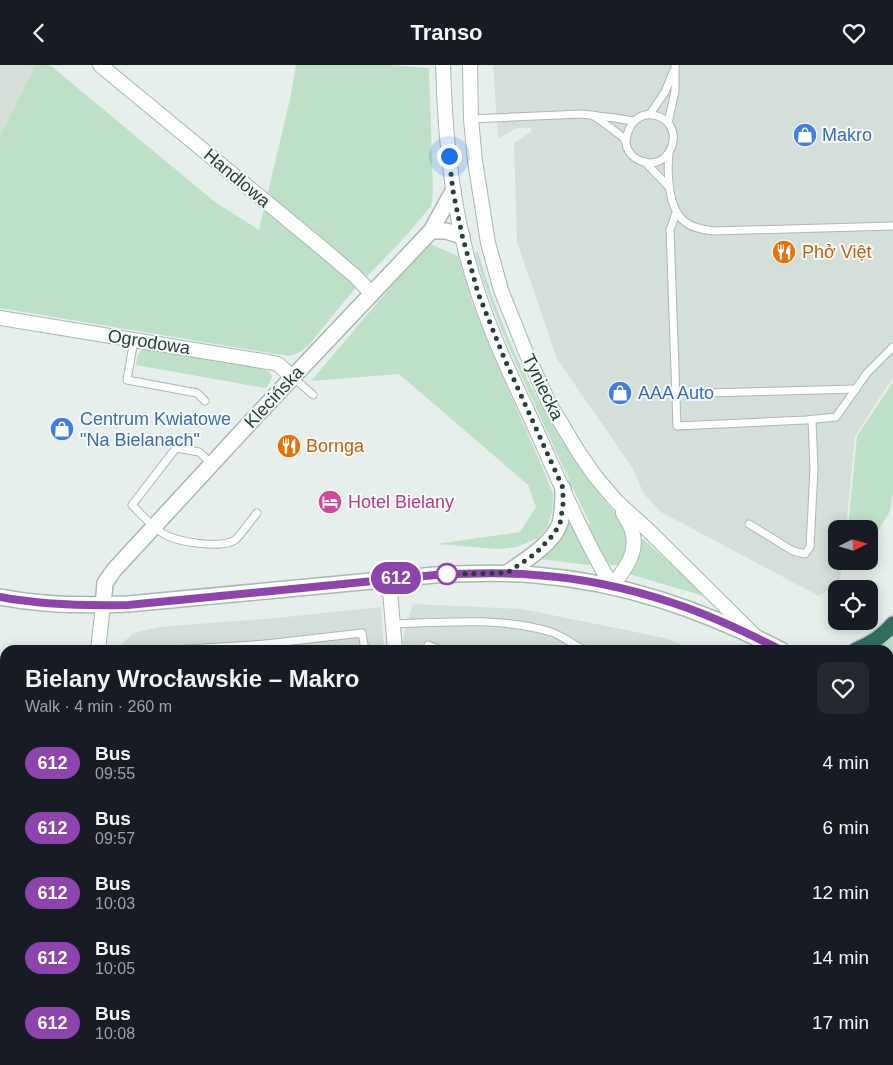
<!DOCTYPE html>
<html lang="en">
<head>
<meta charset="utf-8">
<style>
  body { margin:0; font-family:Helvetica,sans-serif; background:#242831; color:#f1f3f6; height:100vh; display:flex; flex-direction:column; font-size:19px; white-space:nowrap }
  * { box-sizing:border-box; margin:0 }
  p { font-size:16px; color:#9ea1a6 }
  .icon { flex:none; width:28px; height:28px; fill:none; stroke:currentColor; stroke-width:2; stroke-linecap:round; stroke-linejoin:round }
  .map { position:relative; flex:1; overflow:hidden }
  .drawer { position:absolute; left:0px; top:580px; width:894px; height:420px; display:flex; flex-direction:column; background:#171b24; border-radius:15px 15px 0 0; box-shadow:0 2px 12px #0003 }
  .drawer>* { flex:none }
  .badge { padding:0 10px; border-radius:16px; font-size:18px; line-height:32px }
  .needle { width:32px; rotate:85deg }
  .controls { position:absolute; left:828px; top:455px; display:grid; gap:10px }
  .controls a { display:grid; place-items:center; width:50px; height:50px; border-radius:10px; background:#171b24; box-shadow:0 2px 12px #0003; font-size:25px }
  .you { position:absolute; width:25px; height:25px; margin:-12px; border:4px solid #fff; border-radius:50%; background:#1a73e8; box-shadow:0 0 0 8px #1a73e833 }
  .map>.badge { position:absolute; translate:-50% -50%; box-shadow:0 0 0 2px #fff }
  .round { display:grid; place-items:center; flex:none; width:52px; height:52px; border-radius:10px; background:#242831 }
  .head { display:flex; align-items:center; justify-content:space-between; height:85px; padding:0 25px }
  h1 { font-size:24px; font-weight:700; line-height:38px }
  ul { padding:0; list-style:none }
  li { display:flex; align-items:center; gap:15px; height:65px; padding:0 25px }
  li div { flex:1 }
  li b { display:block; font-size:19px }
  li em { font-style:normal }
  li .badge { min-width:55px; font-weight:700; text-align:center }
  header { display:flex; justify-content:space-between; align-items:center; height:65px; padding:0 25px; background:#171b24; font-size:22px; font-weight:700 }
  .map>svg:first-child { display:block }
  .built { fill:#d4dfda }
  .green { fill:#bfe0c8 }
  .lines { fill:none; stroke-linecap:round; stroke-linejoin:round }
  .stream { stroke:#8ec9d4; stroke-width:4 }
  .service-casing { stroke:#a8b8b2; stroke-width:9 }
  .minor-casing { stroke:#a8b8b2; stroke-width:16 }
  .tertiary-casing { stroke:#a8b8b2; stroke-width:18 }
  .secondary-casing { stroke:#a4bbb3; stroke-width:18 }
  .motorway-casing { stroke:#c2cac8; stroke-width:18 }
  .service { stroke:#fff; stroke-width:7 }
  .minor { stroke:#fff; stroke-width:14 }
  .tertiary { stroke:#fff; stroke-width:15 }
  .secondary { stroke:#fff; stroke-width:15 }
  .motorway { stroke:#2f6f62; stroke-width:15 }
  .line-casing { stroke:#fff; stroke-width:11 }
  .line { stroke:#8e44ad; stroke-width:8 }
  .walk { stroke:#24423a; stroke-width:5; stroke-dasharray:0 9 }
  .stop-dot { fill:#fff; stroke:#8e44ad; stroke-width:2.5 }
  .labels { text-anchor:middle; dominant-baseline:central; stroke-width:4; stroke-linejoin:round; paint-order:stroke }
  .shop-label { font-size:18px; fill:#366cbe; stroke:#f7fbf9; text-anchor:start }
  .street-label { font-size:18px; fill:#24423a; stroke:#f7fbf9 }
  .food-label { font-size:18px; fill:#c56008; stroke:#f7fbf9; text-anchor:start }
  .hotel-label { font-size:18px; fill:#b23c85; stroke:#f7fbf9; text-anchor:start }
</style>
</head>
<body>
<header><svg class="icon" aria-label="back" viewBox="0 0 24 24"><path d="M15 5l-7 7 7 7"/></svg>Transo<svg class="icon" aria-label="heart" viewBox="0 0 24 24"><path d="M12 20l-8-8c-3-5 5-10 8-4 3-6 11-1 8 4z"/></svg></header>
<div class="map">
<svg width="893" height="1000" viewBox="0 0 893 1000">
  <rect width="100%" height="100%" fill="#e6efeb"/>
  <g class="built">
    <polygon points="0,0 35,0 0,72"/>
    <polygon points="493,0 893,0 893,312 855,371 846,464 836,464 836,496 842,496 840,517 819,531 661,447 644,429 632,402 557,294 517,177 514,78 531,67 531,63 517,63 498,73"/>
    <polygon points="413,539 522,544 665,573 695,585 404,585 403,572"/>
    <polygon points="381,542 384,585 116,585 133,568 159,562 276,553"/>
  </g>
  <g class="green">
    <path d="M 35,0 L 50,0 L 215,137 L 259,165 L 290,34 L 296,0 L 389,0 L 429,3 L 433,127 L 431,141 L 405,172 L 352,227 L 308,281 C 301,286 297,290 288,291 L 0,243 L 0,72 Z"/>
    <polygon points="428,178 458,191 472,237 496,297 544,406 553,429 552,447 547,463 538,473 517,482 498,484 436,479 520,467 536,442 528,420 399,309 311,316"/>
    <path d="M 478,187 C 498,255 526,321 566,381 C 578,399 590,417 603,434 C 610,443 620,451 625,461 C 629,474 628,491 617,500 L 610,500 C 599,490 594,474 588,460 L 590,459 C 570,417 551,376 532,334 C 510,286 489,238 475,188 Z"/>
    <path d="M 145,283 L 206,291 L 205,295 L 240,301 L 261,301 L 261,303 C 266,305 270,306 272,312 L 267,322 L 265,323 L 136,300 C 137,292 138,287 145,283 Z"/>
    <polygon points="893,317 893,427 890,446 869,480 869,464 848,464 857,371"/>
    <path d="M 568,458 L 571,459 L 590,498 L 589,500 L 540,494 L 540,492 C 557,481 559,476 568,458 Z"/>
    <polygon points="643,474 705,530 704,531 629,509 640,475"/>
    <polygon points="893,570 893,626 889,624 889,585 873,585 886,577"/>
    <polygon points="893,709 893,1000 720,1000 723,995 889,995 889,711"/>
    <polygon points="551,995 647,995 645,1000 549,1000"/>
  </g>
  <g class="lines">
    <polyline class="stream" points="689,1000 692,995"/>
    <g class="service-casing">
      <g id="service">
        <polyline points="650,49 665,27 673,7"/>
        <path d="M 592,50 C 602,56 611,63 620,70 C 622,72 624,73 625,75 C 627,78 626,81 627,83 C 630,89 635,94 641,96 C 669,108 687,64 660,52 C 641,44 628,58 626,76"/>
        <polyline points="471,54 581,49 615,53 633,56"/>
        <polyline points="668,58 675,26 675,0"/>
        <path d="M 669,88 C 667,108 668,143 684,156 C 692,163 704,165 714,166 L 893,161"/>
        <polyline points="645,97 669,122"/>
        <polyline points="676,148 670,165 677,361 806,355 836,352 867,308 893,282"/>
        <polyline points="134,275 127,315 197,328 205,336"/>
        <polyline points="293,312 313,330"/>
        <polyline points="708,328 856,324"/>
        <path d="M 212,399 L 199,387 L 176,383 L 132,440 C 142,450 151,461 164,469 C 177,477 221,484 235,475 C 241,470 251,455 257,448"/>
        <polyline points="749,459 793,486 805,489 810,482 814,404 812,355"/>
        <path d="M 393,559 C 444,557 502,552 551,567 C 563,571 573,580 585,585"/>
        <polyline points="266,579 362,568 365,585"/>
        <polyline points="428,580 440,585"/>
        <polyline points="173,585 266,579 264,585"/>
      </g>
    </g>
    <g class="minor-casing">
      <g id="minor">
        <polyline points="100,0 316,178 355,211 372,229"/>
        <path d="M 443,0 C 445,77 453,155 478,228 C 495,280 520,329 542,378 C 564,427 585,476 612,521 C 624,505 639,488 632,466 C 631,460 626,454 623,448"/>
        <polyline points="470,0 471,54 475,96 488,178 501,225 525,285 549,338 579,388 595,411 617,437 647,464 756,572"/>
        <polyline points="0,253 268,297 278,299 292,312"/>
        <polyline points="389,514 395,585"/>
        <polyline points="98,585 103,541"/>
        <polyline points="0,838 5,839"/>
        <polyline points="72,995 75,1000"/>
        <polyline points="447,995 451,999"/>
      </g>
    </g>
    <g class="tertiary-casing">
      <g id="tertiary">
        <polyline points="431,166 446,166 462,171"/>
        <polyline points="103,541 105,518 114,505 257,350 431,166 453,126"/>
      </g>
    </g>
    <g class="secondary-casing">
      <g id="secondary">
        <path d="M 507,508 C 523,497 554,478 560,458 C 563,447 563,435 563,423"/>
        <path d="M 0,532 C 42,540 85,541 128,539 L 435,510 C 468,508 502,507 535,510 C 623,517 703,545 781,585"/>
        <polyline points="889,644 893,646"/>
      </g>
    </g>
    <g class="motorway-casing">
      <g id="motorway">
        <path d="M 856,585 C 871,579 883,571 893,559"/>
        <polyline points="889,703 893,702"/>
        <polyline points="710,1000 712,995"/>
      </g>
    </g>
    <use href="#service" class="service"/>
    <use href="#minor" class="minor"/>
    <use href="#tertiary" class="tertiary"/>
    <use href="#secondary" class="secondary"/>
    <use href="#motorway" class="motorway"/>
  </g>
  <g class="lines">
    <g class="line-casing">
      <path id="line" d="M 0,532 C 42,540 85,541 128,540 L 435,510 C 468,508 502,507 535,510 C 581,513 628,523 673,538 C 710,550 746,567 781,585"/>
    </g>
    <use href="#line" class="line"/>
    <polyline class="walk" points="447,509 507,508 526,495 536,488 553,470 560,459 563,440 563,423 505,295 478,228 462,170 453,126 449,91"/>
  </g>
  <defs>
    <g id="shop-disc" transform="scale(1.25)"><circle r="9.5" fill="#3f7fe0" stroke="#f7fbf9"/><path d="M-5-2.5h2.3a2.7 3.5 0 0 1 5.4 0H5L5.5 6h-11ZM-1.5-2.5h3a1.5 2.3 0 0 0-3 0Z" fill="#fff"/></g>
    <g id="restaurant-disc" transform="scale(1.25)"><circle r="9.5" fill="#e8710a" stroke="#f7fbf9"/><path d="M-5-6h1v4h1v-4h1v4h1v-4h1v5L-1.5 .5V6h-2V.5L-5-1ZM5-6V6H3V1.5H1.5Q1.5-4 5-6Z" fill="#fff"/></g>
    <g id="hotel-disc" transform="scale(1.25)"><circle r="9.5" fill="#d1479c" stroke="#f7fbf9"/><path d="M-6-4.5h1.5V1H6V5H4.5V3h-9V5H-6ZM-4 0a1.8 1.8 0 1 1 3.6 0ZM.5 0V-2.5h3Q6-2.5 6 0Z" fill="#fff"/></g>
  </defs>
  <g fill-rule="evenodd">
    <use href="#shop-disc" x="805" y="70"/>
    <use href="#restaurant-disc" x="784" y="187"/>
    <use href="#shop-disc" x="620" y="328"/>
    <use href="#shop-disc" x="62" y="364"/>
    <use href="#restaurant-disc" x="289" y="381"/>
    <use href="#hotel-disc" x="330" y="437"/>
  </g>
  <circle class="stop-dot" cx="447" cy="509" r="10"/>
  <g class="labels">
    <g class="shop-label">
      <text x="822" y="70">Makro</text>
      <text x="638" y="328">AAA Auto</text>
      <text x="80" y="354">Centrum Kwiatowe<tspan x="80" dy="21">"Na Bielanach"</tspan></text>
    </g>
    <g class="street-label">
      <text transform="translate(237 113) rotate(40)">Handlowa</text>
      <text transform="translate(149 277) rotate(9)">Ogrodowa</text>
      <text transform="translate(543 322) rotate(64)">Tyniecka</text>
      <text transform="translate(274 332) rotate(-47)">Klecińska</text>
    </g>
    <g class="food-label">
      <text x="802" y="187">Phở Việt</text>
      <text x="306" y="381">Bornga</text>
    </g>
    <g class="hotel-label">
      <text x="348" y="437">Hotel Bielany</text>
    </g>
  </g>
</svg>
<div class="controls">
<a><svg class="needle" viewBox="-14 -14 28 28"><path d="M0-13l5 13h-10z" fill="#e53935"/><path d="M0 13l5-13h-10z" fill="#9ea1a6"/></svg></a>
<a><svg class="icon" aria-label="locate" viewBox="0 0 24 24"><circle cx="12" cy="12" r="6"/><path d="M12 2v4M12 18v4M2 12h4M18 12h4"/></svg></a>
</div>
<div class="you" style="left:449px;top:91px"></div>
<b class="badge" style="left:396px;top:513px;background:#8e44ad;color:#fff">612</b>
<section class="drawer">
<div class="head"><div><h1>Bielany Wrocławskie – Makro</h1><p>Walk · 4 min · 260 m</p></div><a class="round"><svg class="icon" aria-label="heart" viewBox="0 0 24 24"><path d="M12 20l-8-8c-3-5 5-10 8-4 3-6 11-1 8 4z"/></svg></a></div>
<ul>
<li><span class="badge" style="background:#8e44ad;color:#fff">612</span><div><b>Bus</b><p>09:55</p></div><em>4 min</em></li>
<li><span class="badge" style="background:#8e44ad;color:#fff">612</span><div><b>Bus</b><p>09:57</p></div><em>6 min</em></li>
<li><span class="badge" style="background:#8e44ad;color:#fff">612</span><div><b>Bus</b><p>10:03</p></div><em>12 min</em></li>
<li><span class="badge" style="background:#8e44ad;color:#fff">612</span><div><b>Bus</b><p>10:05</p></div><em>14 min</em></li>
<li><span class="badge" style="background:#8e44ad;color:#fff">612</span><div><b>Bus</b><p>10:08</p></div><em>17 min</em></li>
</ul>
</section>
</div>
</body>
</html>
